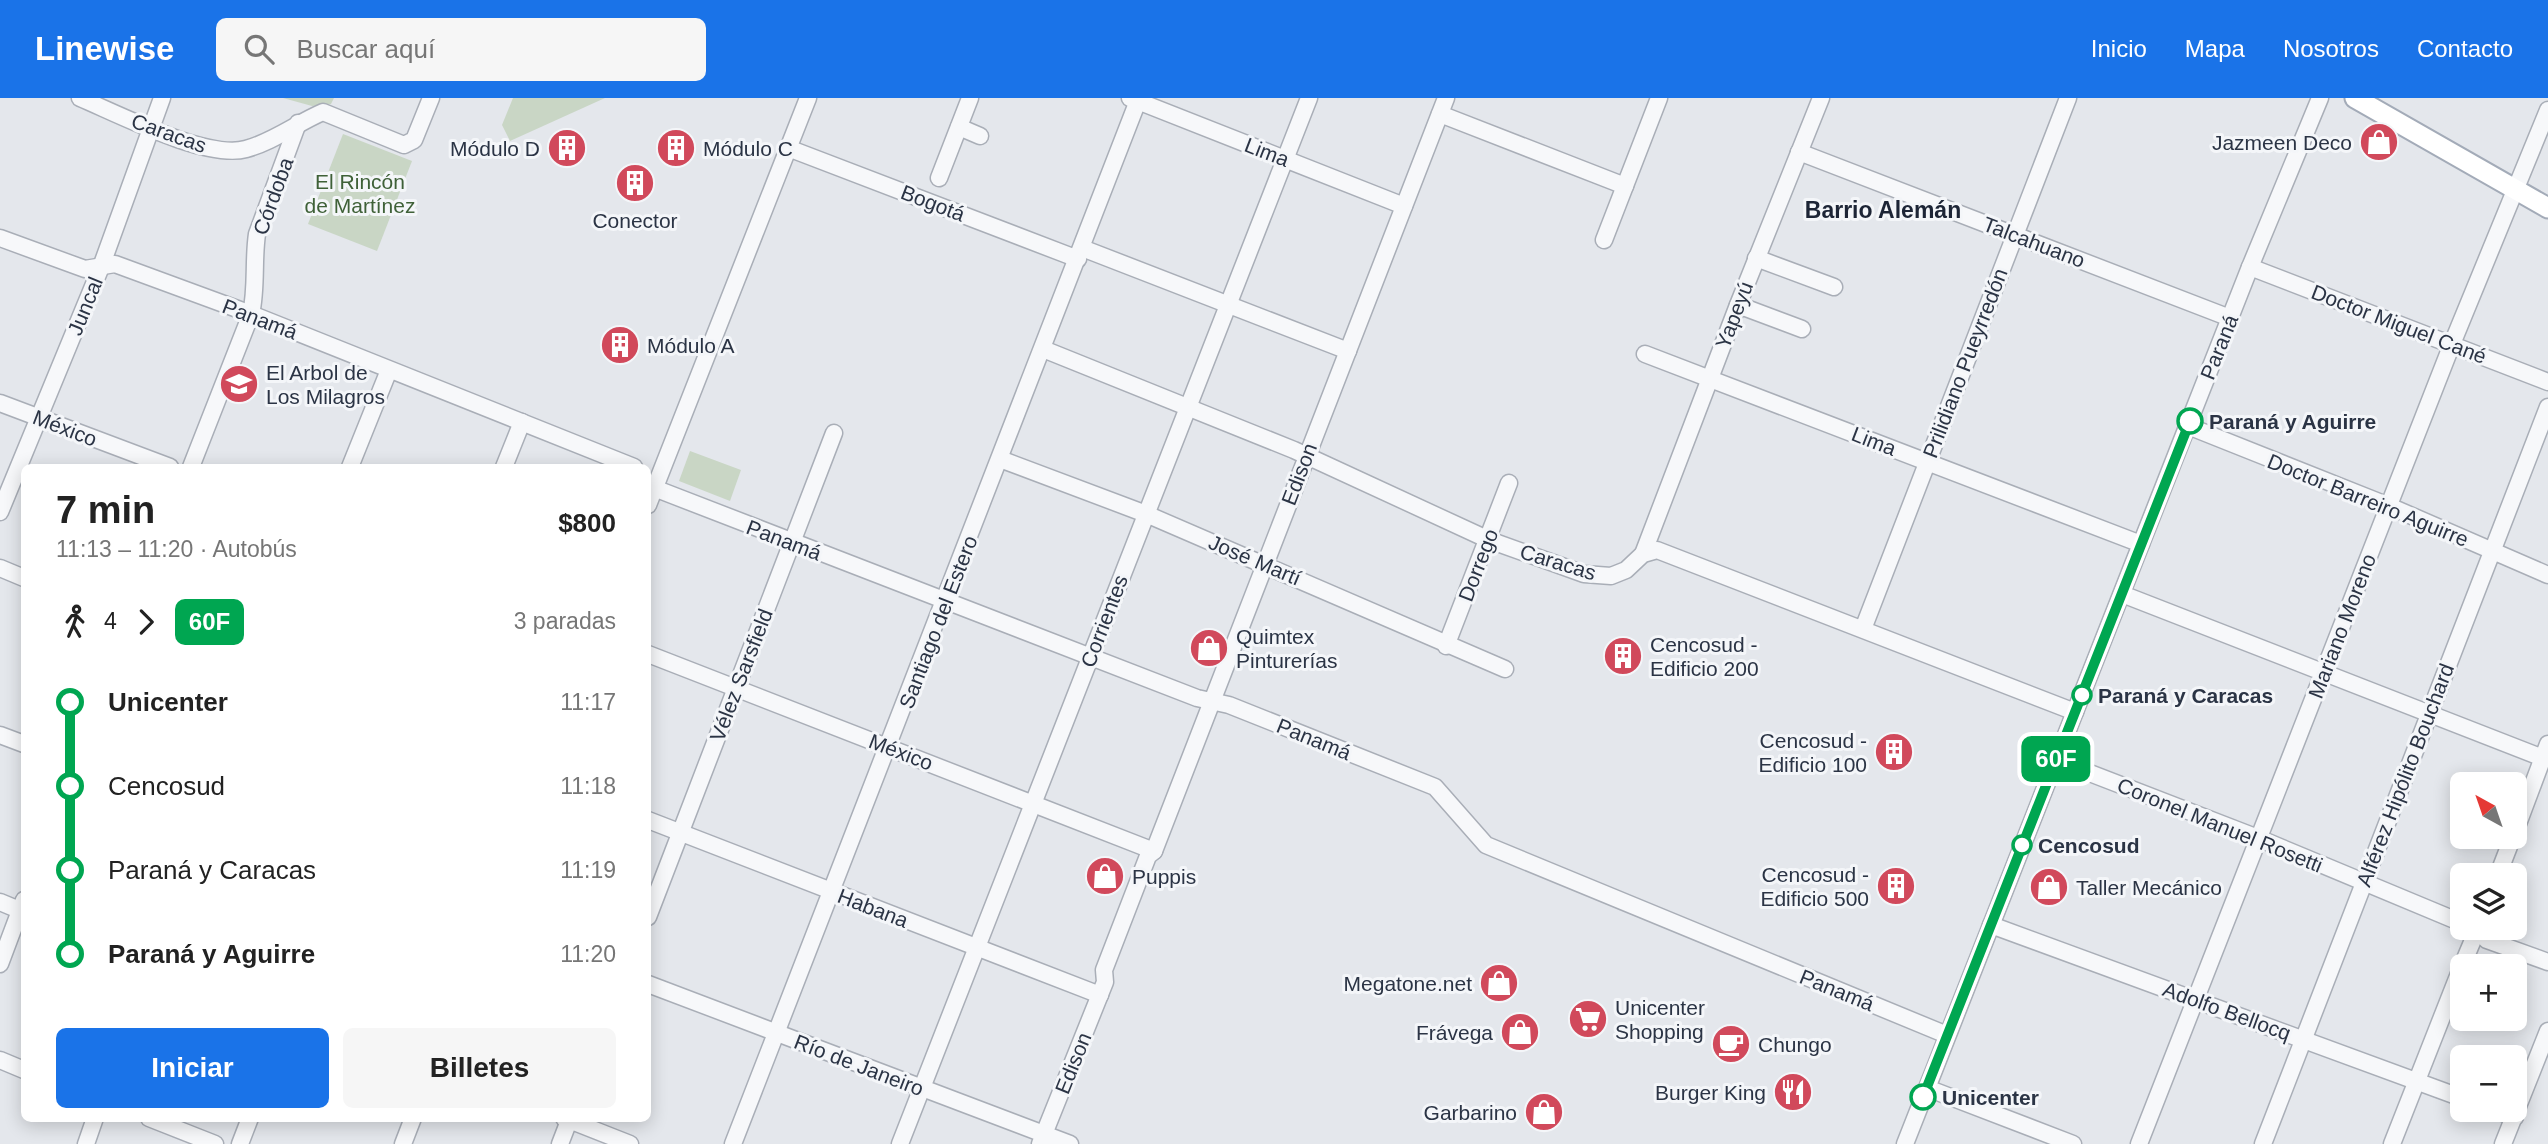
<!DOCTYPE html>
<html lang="es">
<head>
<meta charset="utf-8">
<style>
  body { margin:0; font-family:Helvetica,sans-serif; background:#f6f6f6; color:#222; height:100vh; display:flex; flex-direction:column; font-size:26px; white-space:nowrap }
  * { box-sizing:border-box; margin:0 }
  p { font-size:23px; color:#767676 }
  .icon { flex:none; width:38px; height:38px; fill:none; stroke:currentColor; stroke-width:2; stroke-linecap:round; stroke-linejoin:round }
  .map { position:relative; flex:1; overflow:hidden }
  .sheet { position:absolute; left:21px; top:366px; width:630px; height:658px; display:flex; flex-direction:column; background:#fff; border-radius:10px; box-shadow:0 4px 18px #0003 }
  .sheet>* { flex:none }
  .badge { padding:0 14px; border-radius:10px; font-size:24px; line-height:46px }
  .needle { width:46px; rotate:320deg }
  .buttons { position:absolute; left:2450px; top:674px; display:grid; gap:14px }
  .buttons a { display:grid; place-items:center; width:77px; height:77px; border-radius:10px; background:#fff; box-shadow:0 4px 18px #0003; font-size:35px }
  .map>.badge { position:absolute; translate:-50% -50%; box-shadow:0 0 0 4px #fff }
  .legs { display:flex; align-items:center; gap:10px; height:77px; padding:0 35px; font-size:23px }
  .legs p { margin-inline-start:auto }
  .overview { display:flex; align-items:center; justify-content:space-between; height:119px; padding:0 35px }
  h1 { font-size:38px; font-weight:700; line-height:52px }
  .button { display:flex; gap:14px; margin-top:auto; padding:14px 35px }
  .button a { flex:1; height:80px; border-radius:10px; background:#1a73e8; color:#fff; font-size:28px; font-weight:700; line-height:80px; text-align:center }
  .button a+a { background:#f6f6f6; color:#222 }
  ul { padding:0 35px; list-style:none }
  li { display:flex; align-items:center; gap:24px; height:84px; font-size:26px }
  li i { display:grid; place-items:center; width:10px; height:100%; margin:0 9px; background:currentColor }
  li i::after { content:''; width:18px; height:18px; margin:-9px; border:5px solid; border-radius:50%; background:#fff }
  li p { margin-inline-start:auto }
  li:first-child i { background:linear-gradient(#0000 50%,currentColor 0) }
  li:last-child i { background:linear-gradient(currentColor 50%,#0000 0) }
  header { display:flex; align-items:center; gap:42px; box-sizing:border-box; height:98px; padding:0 35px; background:#1a73e8; color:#fff }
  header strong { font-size:33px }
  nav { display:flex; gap:38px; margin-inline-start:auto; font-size:24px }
  .search { width:490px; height:63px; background:#f6f6f6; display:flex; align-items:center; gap:18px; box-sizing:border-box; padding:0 24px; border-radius:10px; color:#767676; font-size:26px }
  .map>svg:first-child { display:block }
  .green { fill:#c9d6c5 }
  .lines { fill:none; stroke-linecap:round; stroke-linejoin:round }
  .minor-casing { stroke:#a9aeb7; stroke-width:19 }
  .major-casing { stroke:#a3abb8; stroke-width:23 }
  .minor { stroke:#f7f8fa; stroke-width:16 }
  .major { stroke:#fff; stroke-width:19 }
  .line-1-casing { stroke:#fff; stroke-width:16 }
  .line-1 { stroke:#00a651; stroke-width:10 }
  .stop-1-dot { fill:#fff; stroke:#00a651; stroke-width:3.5 }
  .labels { text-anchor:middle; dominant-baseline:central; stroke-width:6; stroke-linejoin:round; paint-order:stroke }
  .street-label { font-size:21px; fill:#2b3445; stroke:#f4f6f9 }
  .poi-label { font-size:21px; fill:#2b3445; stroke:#f4f6f9; text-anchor:start }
  .park-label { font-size:21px; fill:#3f6138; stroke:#f4f6f9 }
  .stop-label { font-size:21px; font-weight:bold; fill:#2b3445; stroke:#f4f6f9; text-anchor:start }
  .neighbourhood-label { font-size:23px; font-weight:bold; fill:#1d2536; stroke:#f4f6f9 }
</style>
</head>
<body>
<header>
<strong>Linewise</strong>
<div class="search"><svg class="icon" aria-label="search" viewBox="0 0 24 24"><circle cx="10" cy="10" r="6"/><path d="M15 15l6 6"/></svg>Buscar aquí</div>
<nav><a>Inicio</a><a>Mapa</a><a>Nosotros</a><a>Contacto</a></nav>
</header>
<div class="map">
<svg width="2548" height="1046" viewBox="0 0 2548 1046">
  <rect width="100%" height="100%" fill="#e4e7ec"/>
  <g class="green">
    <polygon points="283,0 334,0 331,6 312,8"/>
    <polygon points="513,0 605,0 510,43 502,27"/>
    <polygon points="343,36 412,63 377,153 308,126"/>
    <polygon points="690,353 741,372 730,403 679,383"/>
  </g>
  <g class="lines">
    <g class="minor-casing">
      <g id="minor">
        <path d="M 80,0 C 118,16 207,62 246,51 C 273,44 297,25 323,14 L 404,47 L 414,42 L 431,0"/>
        <polyline points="1130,0 1404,108"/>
        <polyline points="1440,16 1625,88"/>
        <polyline points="959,29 980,38"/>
        <polyline points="788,50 1078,161"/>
        <polyline points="1799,54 2230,220"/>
        <polyline points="939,80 970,0"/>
        <polyline points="0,140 85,171 115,166 251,216 634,369"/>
        <polyline points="1604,142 1659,0"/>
        <polyline points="1082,150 1348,253"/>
        <polyline points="1756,160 1834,189"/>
        <polyline points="2250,169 2548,284"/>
        <polyline points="1738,207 1802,231"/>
        <polyline points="1043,251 1294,352 1489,442 1584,476 1611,478 1626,472 1643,456 1657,452 2075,614"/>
        <polyline points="1645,256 2141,446"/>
        <polyline points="0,305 170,369"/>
        <polyline points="2188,328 2389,408 2548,477"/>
        <polyline points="1000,361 1146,416 1505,571"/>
        <path d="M 191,369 L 251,216 C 257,189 253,163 257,136 L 298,25"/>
        <polyline points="350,369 389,272"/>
        <polyline points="504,369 522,324"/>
        <polyline points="654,390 1197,600 1229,607 1435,689 1486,747 1947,937"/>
        <polyline points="648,407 808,0"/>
        <polyline points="0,414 101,169 162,0"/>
        <polyline points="1643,456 1738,207 1821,0"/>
        <polyline points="0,470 24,480"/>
        <polyline points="2122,496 2543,660"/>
        <polyline points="1863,531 2068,0"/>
        <polyline points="1446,548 1509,385"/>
        <polyline points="648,556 1154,753"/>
        <polyline points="0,637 24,646"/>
        <polyline points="2056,662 2258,740 2462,825"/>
        <polyline points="648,722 1100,897"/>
        <polyline points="2515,734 2548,646"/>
        <polyline points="2498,777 2513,738"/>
        <polyline points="0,804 24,814"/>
        <polyline points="648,819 834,335"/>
        <polyline points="1991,827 2462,1000"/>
        <polyline points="2474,830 2487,842 2548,864"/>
        <polyline points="0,866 24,802"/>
        <polyline points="2462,868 2478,830"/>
        <polyline points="648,886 1070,1046"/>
        <polyline points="0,962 24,972"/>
        <polyline points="1927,990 2073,1046"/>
        <polyline points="2493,1012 2515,1019"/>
        <polyline points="149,1020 215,1046"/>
        <polyline points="564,1020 630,1046"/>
        <polyline points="86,1046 95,1020"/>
        <polyline points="240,1046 250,1020"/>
        <polyline points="403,1046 413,1020"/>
        <polyline points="560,1046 570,1020"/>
        <polyline points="733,1046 1139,0"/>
        <polyline points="900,1046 1309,0"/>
        <polyline points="1040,1046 1105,884 1104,872 1148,758 1154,753 1446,0"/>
        <polyline points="1905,1046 2250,169 2320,0"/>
        <polyline points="2139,1046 2452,246 2548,12"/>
        <polyline points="2263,1046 2548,309"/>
        <polyline points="2392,1046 2462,868"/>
        <polyline points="2503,1046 2548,933"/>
      </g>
    </g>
    <g class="major-casing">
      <polyline id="major" points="2355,0 2548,110"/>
    </g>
    <use href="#minor" class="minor"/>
    <use href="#major" class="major"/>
  </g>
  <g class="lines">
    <g class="line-1-casing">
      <polyline id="line-1" points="1923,999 2190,323"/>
    </g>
    <use href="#line-1" class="line-1"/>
  </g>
  <defs>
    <g id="shop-disc" transform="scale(2.0125)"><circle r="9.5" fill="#d1495b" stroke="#f4f6f9"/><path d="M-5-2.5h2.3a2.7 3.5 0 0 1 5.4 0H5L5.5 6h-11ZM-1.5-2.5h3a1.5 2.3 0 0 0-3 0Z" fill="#fff"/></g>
    <g id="building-disc" transform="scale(2.0125)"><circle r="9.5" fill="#d1495b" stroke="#f4f6f9"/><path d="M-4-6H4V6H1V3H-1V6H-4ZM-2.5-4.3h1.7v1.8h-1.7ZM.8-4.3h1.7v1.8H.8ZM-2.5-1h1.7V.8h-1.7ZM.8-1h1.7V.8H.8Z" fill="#fff"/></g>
    <g id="school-disc" transform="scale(2.0125)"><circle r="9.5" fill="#d1495b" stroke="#f4f6f9"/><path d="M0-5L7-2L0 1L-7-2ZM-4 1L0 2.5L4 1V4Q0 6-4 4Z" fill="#fff"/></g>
    <g id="supermarket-disc" transform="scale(2.0125)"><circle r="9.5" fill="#d1495b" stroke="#f4f6f9"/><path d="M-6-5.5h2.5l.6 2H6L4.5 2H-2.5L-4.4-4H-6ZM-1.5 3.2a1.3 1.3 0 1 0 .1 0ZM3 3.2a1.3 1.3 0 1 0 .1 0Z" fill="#fff"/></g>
    <g id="cafe-disc" transform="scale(2.0125)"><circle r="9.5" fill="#d1495b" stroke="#f4f6f9"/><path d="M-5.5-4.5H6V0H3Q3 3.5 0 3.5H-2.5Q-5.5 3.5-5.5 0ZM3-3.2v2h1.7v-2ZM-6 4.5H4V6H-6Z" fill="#fff"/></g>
    <g id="restaurant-disc" transform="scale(2.0125)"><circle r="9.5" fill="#d1495b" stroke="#f4f6f9"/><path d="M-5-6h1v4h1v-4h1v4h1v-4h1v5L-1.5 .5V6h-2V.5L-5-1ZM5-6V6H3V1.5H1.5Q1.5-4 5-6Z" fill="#fff"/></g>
  </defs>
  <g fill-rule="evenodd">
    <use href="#shop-disc" x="2379" y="44"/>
    <use href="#building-disc" x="567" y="50"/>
    <use href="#building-disc" x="676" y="50"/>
    <use href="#building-disc" x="635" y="85"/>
    <use href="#building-disc" x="620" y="247"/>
    <use href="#school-disc" x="239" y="286"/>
    <use href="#shop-disc" x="1209" y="550"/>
    <use href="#building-disc" x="1623" y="558"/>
    <use href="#building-disc" x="1894" y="654"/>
    <use href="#shop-disc" x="1105" y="778"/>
    <use href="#building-disc" x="1896" y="788"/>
    <use href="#shop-disc" x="2049" y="789"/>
    <use href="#shop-disc" x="1499" y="885"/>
    <use href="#supermarket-disc" x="1588" y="921"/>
    <use href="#shop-disc" x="1520" y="934"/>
    <use href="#cafe-disc" x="1731" y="946"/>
    <use href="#restaurant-disc" x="1793" y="994"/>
    <use href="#shop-disc" x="1544" y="1014"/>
  </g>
  <g class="stop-1-dot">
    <circle cx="2190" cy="323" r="12"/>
    <circle cx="2082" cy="597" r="9"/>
    <circle cx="2022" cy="747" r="9"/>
    <circle cx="1923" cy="999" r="12"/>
  </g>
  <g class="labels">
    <g class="street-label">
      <text transform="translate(169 35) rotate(20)">Caracas</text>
      <text transform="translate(1267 54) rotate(21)">Lima</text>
      <text transform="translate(273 98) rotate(-70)">Córdoba</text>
      <text transform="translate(933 105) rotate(21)">Bogotá</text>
      <text transform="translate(2034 144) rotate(21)">Talcahuano</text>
      <text transform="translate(85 208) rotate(-68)">Juncal</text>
      <text transform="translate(1734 217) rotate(-69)">Yapeyú</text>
      <text transform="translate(260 221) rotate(21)">Panamá</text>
      <text transform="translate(2399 226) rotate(21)">Doctor Miguel Cané</text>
      <text transform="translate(2219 249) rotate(-68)">Paraná</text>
      <text transform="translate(1965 265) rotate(-69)">Prilidiano Pueyrredón</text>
      <text transform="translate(65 330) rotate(21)">México</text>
      <text transform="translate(1874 343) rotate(21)">Lima</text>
      <text transform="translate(1299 376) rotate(-69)">Edison</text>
      <text transform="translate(2368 402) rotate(22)">Doctor Barreiro Aguirre</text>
      <text transform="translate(784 442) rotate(21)">Panamá</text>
      <text transform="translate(1255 462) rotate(23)">José Martí</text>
      <text transform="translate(1558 464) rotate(17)">Caracas</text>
      <text transform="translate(1478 467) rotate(-69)">Dorrego</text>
      <text transform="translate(1104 523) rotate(-69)">Corrientes</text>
      <text transform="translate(938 524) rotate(-69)">Santiago del Estero</text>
      <text transform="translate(2342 528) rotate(-69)">Mariano Moreno</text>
      <text transform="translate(741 577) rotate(-69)">Vélez Sarsfield</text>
      <text transform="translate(1314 641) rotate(22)">Panamá</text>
      <text transform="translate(901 654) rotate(21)">México</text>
      <text transform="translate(2405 677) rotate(-69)">Alférez Hipólito Bouchard</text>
      <text transform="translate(2220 727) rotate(22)">Coronel Manuel Rosetti</text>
      <text transform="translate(873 810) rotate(21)">Habana</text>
      <text transform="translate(1837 892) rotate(22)">Panamá</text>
      <text transform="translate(2227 913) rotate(20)">Adolfo Bellocq</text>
      <text transform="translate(1073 965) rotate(-68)">Edison</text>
      <text transform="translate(859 967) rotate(21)">Río de Janeiro</text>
    </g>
    <g class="poi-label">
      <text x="2352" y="44" text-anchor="end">Jazmeen Deco</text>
      <text x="540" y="50" text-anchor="end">Módulo D</text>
      <text x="703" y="50">Módulo C</text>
      <text x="635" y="122" text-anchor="middle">Conector</text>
      <text x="647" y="247">Módulo A</text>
      <text x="266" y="274">El Arbol de<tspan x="266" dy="24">Los Milagros</tspan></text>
      <text x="1236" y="538">Quimtex<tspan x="1236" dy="24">Pinturerías</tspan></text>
      <text x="1650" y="546">Cencosud -<tspan x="1650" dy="24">Edificio 200</tspan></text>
      <text x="1867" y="642" text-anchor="end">Cencosud -<tspan x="1867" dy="24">Edificio 100</tspan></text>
      <text x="1869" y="776" text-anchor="end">Cencosud -<tspan x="1869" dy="24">Edificio 500</tspan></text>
      <text x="1132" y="778">Puppis</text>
      <text x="2076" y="789">Taller Mecánico</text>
      <text x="1472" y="885" text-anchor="end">Megatone.net</text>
      <text x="1615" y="909">Unicenter<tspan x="1615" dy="24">Shopping</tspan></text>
      <text x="1493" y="934" text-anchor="end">Frávega</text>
      <text x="1758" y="946">Chungo</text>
      <text x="1766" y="994" text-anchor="end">Burger King</text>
      <text x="1517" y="1014" text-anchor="end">Garbarino</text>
    </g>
    <g class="park-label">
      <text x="360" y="83">El Rincón<tspan x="360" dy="24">de Martínez</tspan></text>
    </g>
    <g class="stop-label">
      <text x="2209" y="323">Paraná y Aguirre</text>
      <text x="2098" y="597">Paraná y Caracas</text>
      <text x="2038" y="747">Cencosud</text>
      <text x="1942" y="999">Unicenter</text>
    </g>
    <g class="neighbourhood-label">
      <text x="1883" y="112">Barrio Alemán</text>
    </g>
  </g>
</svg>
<div class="buttons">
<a><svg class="needle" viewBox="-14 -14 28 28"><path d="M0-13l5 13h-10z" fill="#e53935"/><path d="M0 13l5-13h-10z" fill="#767676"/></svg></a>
<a><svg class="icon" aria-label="layers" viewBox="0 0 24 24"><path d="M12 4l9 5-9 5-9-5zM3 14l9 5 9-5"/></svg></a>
<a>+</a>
<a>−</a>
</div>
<b class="badge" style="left:2056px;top:661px;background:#00a651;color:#fff">60F</b>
<section class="sheet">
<div class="overview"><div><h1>7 min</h1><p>11:13 – 11:20 · Autobús</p></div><b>$800</b></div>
<div class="legs"><svg class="icon" aria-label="walk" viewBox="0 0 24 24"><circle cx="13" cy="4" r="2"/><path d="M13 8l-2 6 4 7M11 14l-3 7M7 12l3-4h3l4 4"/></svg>4<svg class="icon" aria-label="forward" viewBox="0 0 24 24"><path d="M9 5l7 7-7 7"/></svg><b class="badge" style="background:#00a651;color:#fff">60F</b><p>3 paradas</p></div>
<ul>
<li><i style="color:#00a651"></i><b>Unicenter</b><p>11:17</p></li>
<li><i style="color:#00a651"></i><span>Cencosud</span><p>11:18</p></li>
<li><i style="color:#00a651"></i><span>Paraná y Caracas</span><p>11:19</p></li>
<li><i style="color:#00a651"></i><b>Paraná y Aguirre</b><p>11:20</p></li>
</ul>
<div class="button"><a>Iniciar</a><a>Billetes</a></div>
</section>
</div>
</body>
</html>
